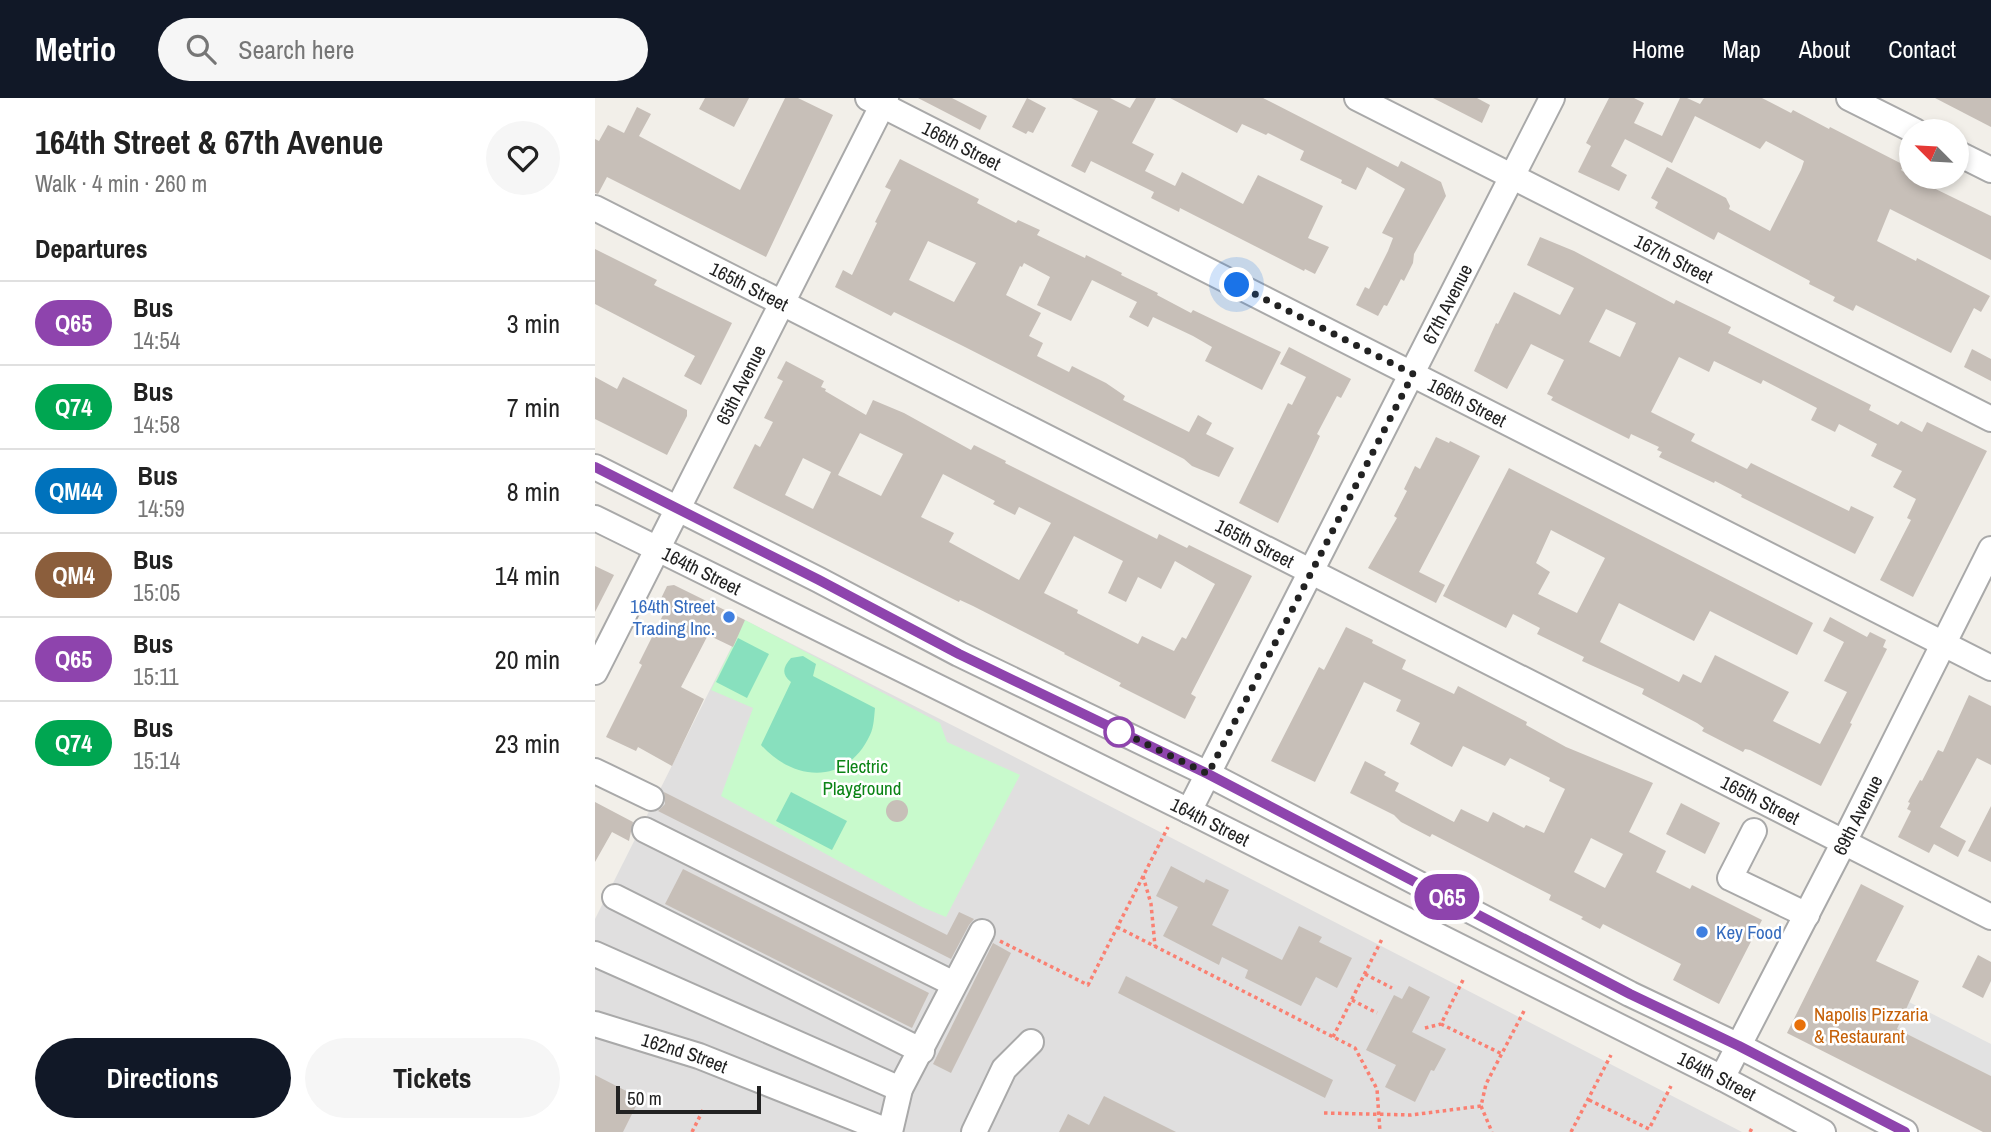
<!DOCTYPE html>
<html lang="en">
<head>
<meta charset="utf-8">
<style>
  body { margin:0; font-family:"Archivo Narrow",sans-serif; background:#f6f6f6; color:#222; height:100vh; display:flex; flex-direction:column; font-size:26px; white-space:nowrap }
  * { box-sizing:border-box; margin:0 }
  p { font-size:23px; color:#767676 }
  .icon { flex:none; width:38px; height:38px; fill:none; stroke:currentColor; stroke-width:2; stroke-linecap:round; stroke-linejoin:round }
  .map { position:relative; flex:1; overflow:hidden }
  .side { display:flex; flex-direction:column; background:#fff; width:595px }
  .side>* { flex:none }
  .badge { padding:0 14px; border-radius:23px; font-size:24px; line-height:46px }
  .needle { width:46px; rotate:294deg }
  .buttons { position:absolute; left:1304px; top:21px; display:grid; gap:14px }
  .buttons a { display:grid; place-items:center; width:70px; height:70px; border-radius:50%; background:#fff; box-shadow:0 4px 10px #0003; font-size:35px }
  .scale { position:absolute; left:21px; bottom:18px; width:145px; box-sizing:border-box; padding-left:7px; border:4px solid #222; border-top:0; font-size:19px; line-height:24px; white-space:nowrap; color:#222; -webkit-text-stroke:5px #fff; paint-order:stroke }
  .you { position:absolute; width:35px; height:35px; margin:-18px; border:5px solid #fff; border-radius:50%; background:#1a73e8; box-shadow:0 0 0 10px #1a73e833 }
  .map>.badge { position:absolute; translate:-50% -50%; box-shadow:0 0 0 4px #fff }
  h2 { padding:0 35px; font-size:26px; line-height:63px }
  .round { display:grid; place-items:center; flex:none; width:74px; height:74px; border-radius:37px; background:#f6f6f6 }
  .summary { display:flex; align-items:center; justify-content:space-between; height:119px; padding:0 35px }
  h1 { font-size:33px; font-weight:700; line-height:52px }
  .action { display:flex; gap:14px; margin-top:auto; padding:14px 35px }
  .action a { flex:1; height:80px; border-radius:42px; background:#111827; color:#fff; font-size:28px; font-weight:700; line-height:80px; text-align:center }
  .action a+a { background:#f6f6f6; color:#222 }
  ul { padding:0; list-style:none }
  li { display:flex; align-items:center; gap:21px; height:84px; padding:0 35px; border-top:2px solid #e0e0e0 }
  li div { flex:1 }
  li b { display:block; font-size:26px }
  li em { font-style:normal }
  li .badge { min-width:77px; font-weight:700; text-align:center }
  header { display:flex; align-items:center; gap:42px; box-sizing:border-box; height:98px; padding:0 35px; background:#111827; color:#fff }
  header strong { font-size:33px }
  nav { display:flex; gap:38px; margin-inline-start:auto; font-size:24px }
  .search { width:490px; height:63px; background:#f6f6f6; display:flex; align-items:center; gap:18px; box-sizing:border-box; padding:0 24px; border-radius:38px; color:#767676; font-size:26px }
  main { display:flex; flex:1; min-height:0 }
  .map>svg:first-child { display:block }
  .residential { fill:#e0dfdf }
  .park { fill:#c8facc }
  .pitch { fill:#88e0be }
  .parking { fill:#e2e2e2 }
  .building { fill:#c7bfb8; fill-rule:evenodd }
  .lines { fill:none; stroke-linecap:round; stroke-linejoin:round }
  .minor-casing { stroke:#a9a9a9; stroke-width:28 }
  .path { stroke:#fa8072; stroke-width:3.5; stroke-dasharray:3.5 3.5; stroke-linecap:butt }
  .minor { stroke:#fff; stroke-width:24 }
  .line-casing { stroke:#fff; stroke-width:16 }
  .line { stroke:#8e44ad; stroke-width:10 }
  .walk { stroke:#222; stroke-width:7; stroke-dasharray:0 12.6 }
  .shop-dot { fill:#3f7fe0; stroke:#fff; stroke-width:2.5 }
  .stop-dot { fill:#fff; stroke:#8e44ad; stroke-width:3.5 }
  .food-dot { fill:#e8710a; stroke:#fff; stroke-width:2.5 }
  .labels { text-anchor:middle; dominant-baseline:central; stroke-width:5; stroke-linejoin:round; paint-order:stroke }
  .street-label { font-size:19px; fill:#222; stroke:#fff }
  .shop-label { font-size:19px; fill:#366cbe; stroke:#fff; text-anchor:end }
  .park-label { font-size:19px; fill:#0c8416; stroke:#fff }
  .food-label { font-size:19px; fill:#c56008; stroke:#fff; text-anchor:start }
</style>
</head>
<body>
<header>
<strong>Metrio</strong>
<div class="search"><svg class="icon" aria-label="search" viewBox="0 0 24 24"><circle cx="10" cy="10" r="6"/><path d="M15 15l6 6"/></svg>Search here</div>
<nav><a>Home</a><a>Map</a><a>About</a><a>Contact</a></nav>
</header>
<main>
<section class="side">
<div class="summary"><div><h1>164th Street &amp; 67th Avenue</h1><p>Walk · 4 min · 260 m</p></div><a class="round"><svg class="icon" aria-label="heart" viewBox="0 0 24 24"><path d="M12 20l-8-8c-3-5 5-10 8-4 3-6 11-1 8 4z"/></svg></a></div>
<h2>Departures</h2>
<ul>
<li><span class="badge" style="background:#8e44ad;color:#fff">Q65</span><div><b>Bus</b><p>14:54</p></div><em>3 min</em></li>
<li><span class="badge" style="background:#00a651;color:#fff">Q74</span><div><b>Bus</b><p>14:58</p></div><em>7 min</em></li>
<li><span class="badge" style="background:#0072bc;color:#fff">QM44</span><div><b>Bus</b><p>14:59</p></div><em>8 min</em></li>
<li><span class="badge" style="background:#8b5e3c;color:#fff">QM4</span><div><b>Bus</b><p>15:05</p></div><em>14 min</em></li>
<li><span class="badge" style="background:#8e44ad;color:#fff">Q65</span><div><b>Bus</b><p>15:11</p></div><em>20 min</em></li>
<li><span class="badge" style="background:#00a651;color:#fff">Q74</span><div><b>Bus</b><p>15:14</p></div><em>23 min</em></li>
</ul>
<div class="action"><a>Directions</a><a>Tickets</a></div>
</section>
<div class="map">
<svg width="1396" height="1034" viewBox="0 0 1396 1034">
  <rect width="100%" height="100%" fill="#f2efe9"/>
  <polygon class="residential" points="150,522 408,653 1147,1034 0,1034 0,821"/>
  <polygon class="park" points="150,522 345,625 352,644 425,677 351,819 327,809 126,698 158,610 116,592"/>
  <g class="pitch">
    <polygon points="143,540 174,556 152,600 121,584"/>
    <path d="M 208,558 L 221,566 L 218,578 L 280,610 C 279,619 279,629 275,637 C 252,687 199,684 166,647 L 196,584 C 186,576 188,569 196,560 Z"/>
    <polygon points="196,694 252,723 237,752 181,723"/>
  </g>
  <polygon class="parking" points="1314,904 1396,946 1396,978 1302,931"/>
  <g class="building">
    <polygon points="110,0 154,0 139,29 104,11"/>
    <polygon points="190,0 203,0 238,17 171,159 12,79 3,96 0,95 0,41 4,43 13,27 29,35 42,9 56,16 44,38 145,92"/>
    <polygon points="323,0 357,0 392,18 385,32"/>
    <polygon points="432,0 451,10 438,35 433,33 431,36 417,29"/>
    <polygon points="476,0 515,0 535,10 541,0 561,0 537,45 559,56 550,73 580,88 587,74 648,106 663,77 728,108 713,140 734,149 720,176 710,171 709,173 585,110 584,114 556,100 559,94 496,63 490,75 476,68 503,13"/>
    <polygon points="575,0 668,0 803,69 806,63 846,84 851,98 819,156 818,165 809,183 806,181 792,208 789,207 783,218 761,207 770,189 774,191 793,153 798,140 787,135 810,91 772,69 761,92 746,85 747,82 705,62 709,53 673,35 671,37 647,26 642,35"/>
    <polygon points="838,0 882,0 895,7 887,25"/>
    <polygon points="1014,0 1039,0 1049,5 1039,25 1067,38 1085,0 1092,0 1105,6 1109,0 1167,0 1196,15 1198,12 1234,31 1235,29 1309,67 1306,72 1316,79 1396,118 1396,162 1295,111 1282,143 1321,163 1322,160 1395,198 1386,214 1379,210 1356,255 1261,207 1258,213 1238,203 1240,199 1214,186 1215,183 1123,134 1119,142 1060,110 1063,104 1056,100 1072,69 1131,100 1135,108 1134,111 1175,133 1206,72 1209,63 1171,43 1165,51 1100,18 1077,65 1030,41 1016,68 1032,77 1024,93 983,74 996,48 991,45"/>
    <polygon points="1340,0 1396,0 1396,29"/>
    <path d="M 305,61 L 384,101 L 382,105 L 421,125 L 423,122 L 445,132 L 442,137 L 490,160 L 491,157 L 527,175 L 526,177 L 563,195 L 562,197 L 596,215 L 598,212 L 686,254 L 667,292 L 610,263 L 617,249 L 598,238 L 558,219 L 553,229 L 534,219 L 542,204 L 497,182 L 476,223 L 442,207 L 455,179 L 429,165 L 427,169 L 425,168 L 411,197 L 446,215 L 434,238 L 448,245 L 442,258 L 474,274 L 477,268 L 511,285 L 530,298 L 528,302 L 594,334 L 603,317 L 617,325 L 611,336 L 639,350 L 624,379 L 597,368 L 589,361 L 368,248 L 299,214 L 296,218 L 240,189 L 248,172 L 257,177 L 282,125 L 280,124 L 296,92 L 290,89 ZM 333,143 L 381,165 L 359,204 L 314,182 Z"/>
    <path d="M 945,139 L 979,153 L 1079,206 L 1081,202 L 1120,221 L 1136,229 L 1133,235 L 1276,307 L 1274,312 L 1303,327 L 1306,323 L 1327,334 L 1332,324 L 1392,353 L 1318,499 L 1285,482 L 1316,422 L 1312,420 L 1321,401 L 1298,389 L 1307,373 L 1276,358 L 1282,346 L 1244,326 L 1240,334 L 1216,322 L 1222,310 L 1168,282 L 1166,286 L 1119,263 L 1114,274 L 1084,259 L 1056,314 L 1100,336 L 1096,343 L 1152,371 L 1156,365 L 1254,413 L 1256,408 L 1279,419 L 1260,456 L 1146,399 L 1147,397 L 1120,383 L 1119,385 L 1064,359 L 1067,354 L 1062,352 L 1064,349 L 1036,336 L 1034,341 L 956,302 L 958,299 L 952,296 L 969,262 L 936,246 L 912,291 L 879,273 L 901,225 L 903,226 L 919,194 L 965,217 L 979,190 L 932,167 ZM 1011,211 L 1041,225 L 1025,259 L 994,244 Z"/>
    <polygon points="0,151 62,182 59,187 137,225 106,287 89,278 100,258 0,206"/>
    <polygon points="694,249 756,281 746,300 742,298 722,336 725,338 718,353 683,425 644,405 693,305 697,307 711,279 685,266"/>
    <polygon points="1377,251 1396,261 1396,283 1369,269"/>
    <path d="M 191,263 L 229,283 L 226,289 L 231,291 L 230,293 L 271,317 L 278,302 L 309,315 L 376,352 L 379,347 L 411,363 L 410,365 L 562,441 L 564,436 L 592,450 L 594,447 L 657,478 L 596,596 L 601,599 L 590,621 L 524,588 L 526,585 L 469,556 L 470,555 L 378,508 L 365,502 L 364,504 L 138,390 L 160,346 L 165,349 L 178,324 L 169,320 L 188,283 L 182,280 ZM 265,335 L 308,356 L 286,398 L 243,377 ZM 208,360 L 236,374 L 218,411 L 190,397 ZM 348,376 L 400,403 L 398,406 L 420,417 L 424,409 L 456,425 L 424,482 L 354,444 L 359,435 L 326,419 ZM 479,438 L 528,463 L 513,495 L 531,504 L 543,479 L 566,491 L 580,463 L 620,486 L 591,541 L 587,539 L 579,553 L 547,538 L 543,546 L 482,515 L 483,512 L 449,495 Z"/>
    <polygon points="0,279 22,291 28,279 92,312 92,318 72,357 0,321"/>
    <polygon points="841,339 854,345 855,343 885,358 824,474 850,487 841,505 773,470 802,420 799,418 812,393 809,391 820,368 825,371"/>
    <path d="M 914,370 L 1218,525 L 1202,557 L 1115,513 L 1099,543 L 1024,505 L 1005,544 L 1084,584 L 1088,576 L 1106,585 L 1120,557 L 1194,594 L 1178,623 L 1225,646 L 1252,594 L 1229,583 L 1249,544 L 1228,533 L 1235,519 L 1272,539 L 1275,534 L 1291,542 L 1288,549 L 1292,551 L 1255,625 L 1257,626 L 1226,688 L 1155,652 L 1150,651 L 1148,654 L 1107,633 L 1109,630 L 1102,625 L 1047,596 L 1049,591 L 987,563 L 989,559 L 942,536 L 945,530 L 918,516 L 911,530 L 848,498 ZM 956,432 L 1010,460 L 982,515 L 943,496 L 955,474 L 941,465 Z"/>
    <polygon points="0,468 19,477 0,514"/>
    <polygon points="79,487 150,522 138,549 113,537 86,589 109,601 77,668 43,649 41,653 11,639 47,567 44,565 69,515 61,511 72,488"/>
    <path d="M 751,529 L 778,542 L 777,545 L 811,562 L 807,571 L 859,596 L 863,588 L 932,624 L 931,627 L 971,649 L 1058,685 L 1034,734 L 1071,753 L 1061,774 L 1095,791 L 1097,787 L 1167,822 L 1124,906 L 1078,882 L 1086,866 L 1008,826 L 1005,831 L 986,821 L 988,819 L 954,802 L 956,797 L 837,736 L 835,739 L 806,724 L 799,717 L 755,695 L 770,663 L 791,674 L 789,677 L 804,685 L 800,693 L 859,724 L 866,711 L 893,724 L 898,714 L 929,730 L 931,727 L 949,735 L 970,691 L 954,683 L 955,680 L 915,660 L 910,668 L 868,648 L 857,669 L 849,665 L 815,646 L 825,625 L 801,613 L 806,602 L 769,584 L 720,684 L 676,663 L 724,569 L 729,572 ZM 996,740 L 1028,756 L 1010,790 L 979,774 Z"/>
    <polygon points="1374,597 1396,608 1396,667 1382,660 1345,729 1371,743 1363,759 1339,746 1334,755 1303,739 1316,713 1312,711 1315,705 1313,704 1325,682 1327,683 1343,652 1348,654"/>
    <polygon points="69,694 352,837 364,814 379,821 374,827 356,861 63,713 70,706"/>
    <circle cx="302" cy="713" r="11"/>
    <polygon points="0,704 38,724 34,743 17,734 0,764"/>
    <polygon points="1086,705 1125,725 1110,756 1071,736"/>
    <polygon points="1396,708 1396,764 1373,753"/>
    <polygon points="576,768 609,785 611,781 634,792 617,827 687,862 704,828 727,839 724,844 757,860 742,890 721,879 706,908 650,880 653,872 627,859 624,867 568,838 583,809 561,798"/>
    <polygon points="88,771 334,895 317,930 70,806"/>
    <polygon points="1266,786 1309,808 1281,863 1324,883 1302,931 1396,978 1396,1034 1388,1034 1192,935"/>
    <polygon points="398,845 416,855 356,975 338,966"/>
    <polygon points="1383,857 1396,864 1396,883 1388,900 1367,889"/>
    <polygon points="531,878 738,982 730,1000 523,895"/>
    <polygon points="814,888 835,899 817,934 851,951 839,973 836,972 820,1004 790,989 801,967 771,952 799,897 807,901"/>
    <polygon points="0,977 45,1000 28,1034 0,1034"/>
    <polygon points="509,998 581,1034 464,1034 473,1016 494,1027"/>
  </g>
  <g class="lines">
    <g class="minor-casing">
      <g id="minor">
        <path id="s1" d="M 273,0 L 1396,570"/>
        <path id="s2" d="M 762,0 L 1396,321"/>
        <polyline points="1254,0 1320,33"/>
        <polyline points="1362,55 1396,72"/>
        <path id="s3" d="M 0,110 L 1396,819"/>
        <polyline points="0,369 224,482 364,556 613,676 1035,896 1144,948 1310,1034"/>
        <path id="s4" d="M 0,420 L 594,713 L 1127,980 L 1228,1034"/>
        <path id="s5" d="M 0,574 L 291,0"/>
        <polyline points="0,673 56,700"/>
        <path id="s6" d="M 594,713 L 957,0"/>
        <polyline points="50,732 359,886"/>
        <polyline points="1159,733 1135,780 1212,817"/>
        <polyline points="20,799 327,953"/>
        <polyline points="0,856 305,991"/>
        <path id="s7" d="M 0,926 L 104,958 L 295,1034"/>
        <path id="s8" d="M 1127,980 L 1249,744 L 1396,451"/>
        <polyline points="295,1034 305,991 387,834"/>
        <polyline points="379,1034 409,971 436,944"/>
      </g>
    </g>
    <g class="path">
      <polyline points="548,778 556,806 560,848"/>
      <polyline points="522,829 760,950 782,991 785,1034"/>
      <polyline points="405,843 493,887 573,729"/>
      <polyline points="770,876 797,890"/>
      <polyline points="868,882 846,926 907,956"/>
      <polyline points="757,902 782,915"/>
      <polyline points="830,930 846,926"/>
      <polyline points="738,939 787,841"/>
      <polyline points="994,1002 1054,1031 1076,988"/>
      <polyline points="886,1008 897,1034"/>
      <polyline points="729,1015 816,1017 886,1008 891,986 929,913"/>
      <polyline points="97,1034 109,1010"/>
      <polyline points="976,1034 1016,957"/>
      <polyline points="1155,1034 1158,1028"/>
    </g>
    <use href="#minor" class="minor"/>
  </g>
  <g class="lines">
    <g class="line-casing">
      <polyline id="line" points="0,369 224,482 364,556 613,676 1035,896 1144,948 1310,1034"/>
    </g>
    <use href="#line" class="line"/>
    <polyline class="walk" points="524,634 516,629 613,676 818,276 642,187"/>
  </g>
  <g class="shop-dot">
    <circle cx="134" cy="519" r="7"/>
    <circle cx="1107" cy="834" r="7"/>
  </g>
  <circle class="stop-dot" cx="524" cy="634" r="14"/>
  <circle class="food-dot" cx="1205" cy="927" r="7"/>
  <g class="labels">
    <g class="street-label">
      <text stroke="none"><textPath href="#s1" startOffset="105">166th Street</textPath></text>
      <text stroke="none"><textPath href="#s2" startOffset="355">167th Street</textPath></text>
      <text stroke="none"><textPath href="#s3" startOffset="173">165th Street</textPath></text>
      <text stroke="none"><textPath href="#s6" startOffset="569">67th Avenue</textPath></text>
      <text stroke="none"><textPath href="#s5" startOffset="322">65th Avenue</textPath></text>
      <text stroke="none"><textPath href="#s1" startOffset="672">166th Street</textPath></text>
      <text stroke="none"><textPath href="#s3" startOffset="740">165th Street</textPath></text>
      <text stroke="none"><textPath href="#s4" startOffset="119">164th Street</textPath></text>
      <text stroke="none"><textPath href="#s3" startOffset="1307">165th Street</textPath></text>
      <text stroke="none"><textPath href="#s8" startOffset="296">69th Avenue</textPath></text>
      <text stroke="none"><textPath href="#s4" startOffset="686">164th Street</textPath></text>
      <text stroke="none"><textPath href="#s7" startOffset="94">162nd Street</textPath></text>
      <text stroke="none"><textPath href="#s4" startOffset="1253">164th Street</textPath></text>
    </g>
    <g class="shop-label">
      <text x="120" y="508">164th Street<tspan x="120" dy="22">Trading Inc.</tspan></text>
      <text x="1121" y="834" text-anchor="start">Key Food</text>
    </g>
    <g class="park-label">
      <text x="267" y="668">Electric<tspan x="267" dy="22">Playground</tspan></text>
    </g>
    <g class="food-label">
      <text x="1219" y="916">Napolis Pizzaria<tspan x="1219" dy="22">&amp; Restaurant</tspan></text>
    </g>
  </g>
</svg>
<div class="buttons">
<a><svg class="needle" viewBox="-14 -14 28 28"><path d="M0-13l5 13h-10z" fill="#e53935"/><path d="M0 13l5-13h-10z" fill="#767676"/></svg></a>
</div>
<div class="scale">50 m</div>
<div class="you" style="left:642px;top:187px"></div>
<b class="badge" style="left:852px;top:799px;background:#8e44ad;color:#fff">Q65</b>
</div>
</main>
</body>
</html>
